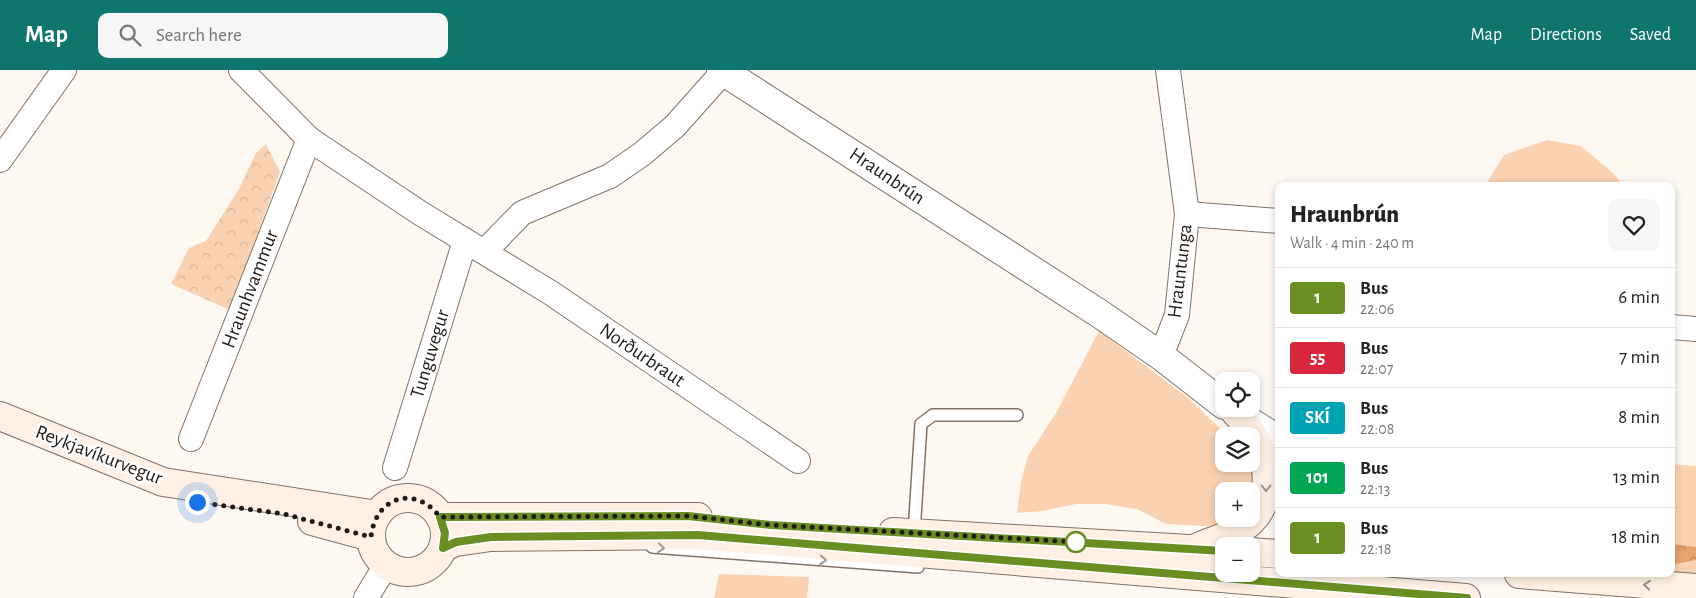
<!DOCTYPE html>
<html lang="en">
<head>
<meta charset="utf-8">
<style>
  body { margin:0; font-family:"Alegreya Sans",sans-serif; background:#f6f6f6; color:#222; height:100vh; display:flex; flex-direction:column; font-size:19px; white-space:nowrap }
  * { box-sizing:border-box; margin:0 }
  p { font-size:16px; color:#767676 }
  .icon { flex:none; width:28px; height:28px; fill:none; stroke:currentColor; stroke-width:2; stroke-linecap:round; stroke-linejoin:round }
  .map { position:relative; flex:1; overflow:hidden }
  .side { position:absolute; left:1275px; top:112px; width:400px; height:395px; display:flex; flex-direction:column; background:#fff; border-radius:10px; box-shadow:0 2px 8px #0003 }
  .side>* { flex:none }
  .badge { padding:0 10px; border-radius:4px; font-size:18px; line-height:32px }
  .tools { position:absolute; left:1215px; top:302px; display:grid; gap:10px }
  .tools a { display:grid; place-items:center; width:45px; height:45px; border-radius:10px; background:#fff; box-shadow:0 2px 8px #0003; font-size:25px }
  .you { position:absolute; width:25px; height:25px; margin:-12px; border:4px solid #fff; border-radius:50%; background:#1a73e8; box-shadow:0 0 0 8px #1a73e833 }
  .map>.badge { position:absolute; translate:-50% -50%; box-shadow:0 0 0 2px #fff }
  .round { display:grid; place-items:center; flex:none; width:52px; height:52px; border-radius:10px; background:#f6f6f6 }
  .summary { display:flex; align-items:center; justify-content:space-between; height:85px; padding:0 15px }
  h1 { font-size:24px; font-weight:800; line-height:38px }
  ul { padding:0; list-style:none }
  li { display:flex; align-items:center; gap:15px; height:60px; padding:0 15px; border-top:1px solid #e0e0e0 }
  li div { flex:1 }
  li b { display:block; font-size:19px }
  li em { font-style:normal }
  li .badge { min-width:55px; font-weight:700; text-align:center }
  header { display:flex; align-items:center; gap:30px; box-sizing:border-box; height:70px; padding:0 25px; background:#0f766e; color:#fff }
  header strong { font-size:24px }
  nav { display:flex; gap:28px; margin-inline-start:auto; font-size:18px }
  .search { width:350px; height:45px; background:#f6f6f6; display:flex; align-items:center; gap:12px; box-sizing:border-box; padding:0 18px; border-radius:10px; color:#767676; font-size:19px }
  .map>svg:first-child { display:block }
  .grass { fill:#fbd2b1 }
  .forest { fill:url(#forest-crowns) }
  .park { fill:url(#park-crowns) }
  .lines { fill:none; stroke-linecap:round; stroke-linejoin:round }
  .service-casing { stroke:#807368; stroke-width:14 }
  .minor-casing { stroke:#807368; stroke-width:26 }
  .tertiary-casing { stroke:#807368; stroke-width:30 }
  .secondary-casing { stroke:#807368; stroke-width:30 }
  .service { stroke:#fff; stroke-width:11 }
  .minor { stroke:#fff; stroke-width:24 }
  .tertiary { stroke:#fff; stroke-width:28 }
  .secondary { stroke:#fef0e4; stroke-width:28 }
  .oneway { stroke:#9a9088 }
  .oneway2 { stroke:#9b9897 }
  .line-casing { stroke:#fff; stroke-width:11 }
  .line { stroke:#6b8e23; stroke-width:8 }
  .walk { stroke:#201b17; stroke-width:5; stroke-dasharray:0 9 }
  .stop-dot { fill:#fff; stroke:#6b8e23; stroke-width:2.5 }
  .labels { text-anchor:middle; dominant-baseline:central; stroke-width:5; stroke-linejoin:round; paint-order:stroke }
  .street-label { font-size:20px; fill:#201b17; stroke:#fff }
</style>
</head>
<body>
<header>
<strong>Map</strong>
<div class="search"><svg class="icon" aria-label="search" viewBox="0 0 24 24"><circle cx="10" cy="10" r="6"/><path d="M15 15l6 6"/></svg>Search here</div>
<nav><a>Map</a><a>Directions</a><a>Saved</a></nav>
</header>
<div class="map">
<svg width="1696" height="528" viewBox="0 0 1696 528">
  <defs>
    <pattern id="forest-crowns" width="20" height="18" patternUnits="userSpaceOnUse" patternTransform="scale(1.25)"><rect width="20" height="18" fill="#e8a46b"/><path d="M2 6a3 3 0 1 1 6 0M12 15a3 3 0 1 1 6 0" fill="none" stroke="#bc8557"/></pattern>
    <pattern id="park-crowns" width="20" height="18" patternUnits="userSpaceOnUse" patternTransform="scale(1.25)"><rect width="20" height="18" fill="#fbd2b1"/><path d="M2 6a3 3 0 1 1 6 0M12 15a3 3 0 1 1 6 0" fill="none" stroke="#d7b498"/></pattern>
  </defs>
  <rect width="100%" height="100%" fill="#fef8f3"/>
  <g class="grass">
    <polygon points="1547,70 1581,76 1614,104 1624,116 1488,116 1488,111 1504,85"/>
    <polygon points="1099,261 1188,328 1228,366 1224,366 1224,394 1251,394 1254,402 1251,433 1251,421 1224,421 1224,449 1239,449 1221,457 1166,454 1137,439 1105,434 1076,434 1043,441 1017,443 1021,412 1028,386 1056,343"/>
    <polygon points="1671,394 1696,396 1696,507 1671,504"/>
    <polygon points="719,504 809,507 807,528 714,528"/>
  </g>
  <polygon class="forest" points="1671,474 1696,477 1696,490 1671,495"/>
  <polygon class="park" points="266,74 280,102 230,240 171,214 189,178 206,171 240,117 256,83"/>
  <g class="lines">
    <g class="service-casing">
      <g id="service">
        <polyline points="914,463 921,354 933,345 1017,345"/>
        <polyline points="652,477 918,497"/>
      </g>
    </g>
    <g class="minor-casing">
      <g id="minor">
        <polyline points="241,0 309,69 420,143 551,223 798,391"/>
        <polyline points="0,90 64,0"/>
        <polyline points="1187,144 1279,151"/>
        <polyline points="485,181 522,143 610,106 642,84 675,56 723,2"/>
        <polyline points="1672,257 1696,259"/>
        <polyline points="1161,286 1177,245 1187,144 1168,0"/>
        <polyline points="191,369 309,69"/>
        <polyline points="395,398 465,171"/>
        <polyline points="366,528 386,495"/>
      </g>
    </g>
    <g class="tertiary-casing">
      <g id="tertiary">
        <polyline points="721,0 1100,244 1161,286 1224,335"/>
        <polyline points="1236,343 1279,370"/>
      </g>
    </g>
    <g class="secondary-casing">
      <g id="secondary">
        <polyline points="0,346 163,412 377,445"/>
        <circle cx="408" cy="465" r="37"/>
        <polyline points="440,447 698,447"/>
        <polyline points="312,451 371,467"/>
        <polyline points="893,462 1224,481"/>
        <polyline points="443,477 456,472 491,467 698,465 1466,528"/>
        <path d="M 1198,477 C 1212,471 1227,467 1241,459 C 1271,441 1272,403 1258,374 C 1253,363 1243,352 1236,342"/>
        <polyline points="1251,482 1279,484"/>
        <polyline points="1519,504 1696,518"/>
      </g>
    </g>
    <use href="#service" class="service"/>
    <use href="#minor" class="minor"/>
    <use href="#tertiary" class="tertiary"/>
    <use href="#secondary" class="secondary"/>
  </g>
  <defs><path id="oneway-chevron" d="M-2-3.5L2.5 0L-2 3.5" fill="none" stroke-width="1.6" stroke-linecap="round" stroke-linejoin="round" transform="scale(1.25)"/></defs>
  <g class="oneway">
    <use href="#oneway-chevron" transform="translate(1266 418) rotate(90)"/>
    <use href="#oneway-chevron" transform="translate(1647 515) rotate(-175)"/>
  </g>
  <g class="oneway2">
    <use href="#oneway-chevron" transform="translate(661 478) rotate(7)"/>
    <use href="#oneway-chevron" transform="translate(823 490) rotate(4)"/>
  </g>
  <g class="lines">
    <g class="line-casing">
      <polyline id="line" points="1224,481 771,455 688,446 440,447 445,463 443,478 456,472 491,467 698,465 1467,528"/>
    </g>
    <use href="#line" class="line"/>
    <path class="walk" d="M 197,432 L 284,444 L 371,467 C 375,427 415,414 440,447 L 688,446 L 771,455 L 1078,472 L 1076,472"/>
  </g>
  <circle class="stop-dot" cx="1076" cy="472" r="10"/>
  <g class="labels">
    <g class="street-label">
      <text transform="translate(887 106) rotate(34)">Hraunbrún</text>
      <text transform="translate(1180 201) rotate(-83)">Hrauntunga</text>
      <text transform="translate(250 219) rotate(-69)">Hraunhvammur</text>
      <text transform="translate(430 284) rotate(-73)">Tunguvegur</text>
      <text transform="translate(642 285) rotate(34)">Norðurbraut</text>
      <text transform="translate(99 385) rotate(21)">Reykjavíkurvegur</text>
    </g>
  </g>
</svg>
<div class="tools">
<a><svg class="icon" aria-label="locate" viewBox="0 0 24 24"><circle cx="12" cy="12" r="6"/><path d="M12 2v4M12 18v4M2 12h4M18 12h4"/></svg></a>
<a><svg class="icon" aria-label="layers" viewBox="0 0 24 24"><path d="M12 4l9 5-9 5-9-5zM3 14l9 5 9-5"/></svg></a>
<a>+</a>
<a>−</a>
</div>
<div class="you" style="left:197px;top:432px"></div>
<section class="side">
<div class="summary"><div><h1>Hraunbrún</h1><p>Walk · 4 min · 240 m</p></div><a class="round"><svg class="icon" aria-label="heart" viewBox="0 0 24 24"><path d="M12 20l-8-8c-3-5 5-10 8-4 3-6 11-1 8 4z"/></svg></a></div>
<ul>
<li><span class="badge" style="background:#6b8e23;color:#fff">1</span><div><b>Bus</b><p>22:06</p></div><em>6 min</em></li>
<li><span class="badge" style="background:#d7263d;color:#fff">55</span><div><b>Bus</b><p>22:07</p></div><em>7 min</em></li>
<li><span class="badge" style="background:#00a3b4;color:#fff">SKÍ</span><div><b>Bus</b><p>22:08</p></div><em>8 min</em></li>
<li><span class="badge" style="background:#00a651;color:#fff">101</span><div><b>Bus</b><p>22:13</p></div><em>13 min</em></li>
<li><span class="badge" style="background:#6b8e23;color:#fff">1</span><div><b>Bus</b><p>22:18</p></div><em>18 min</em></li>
</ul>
</section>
</div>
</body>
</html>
